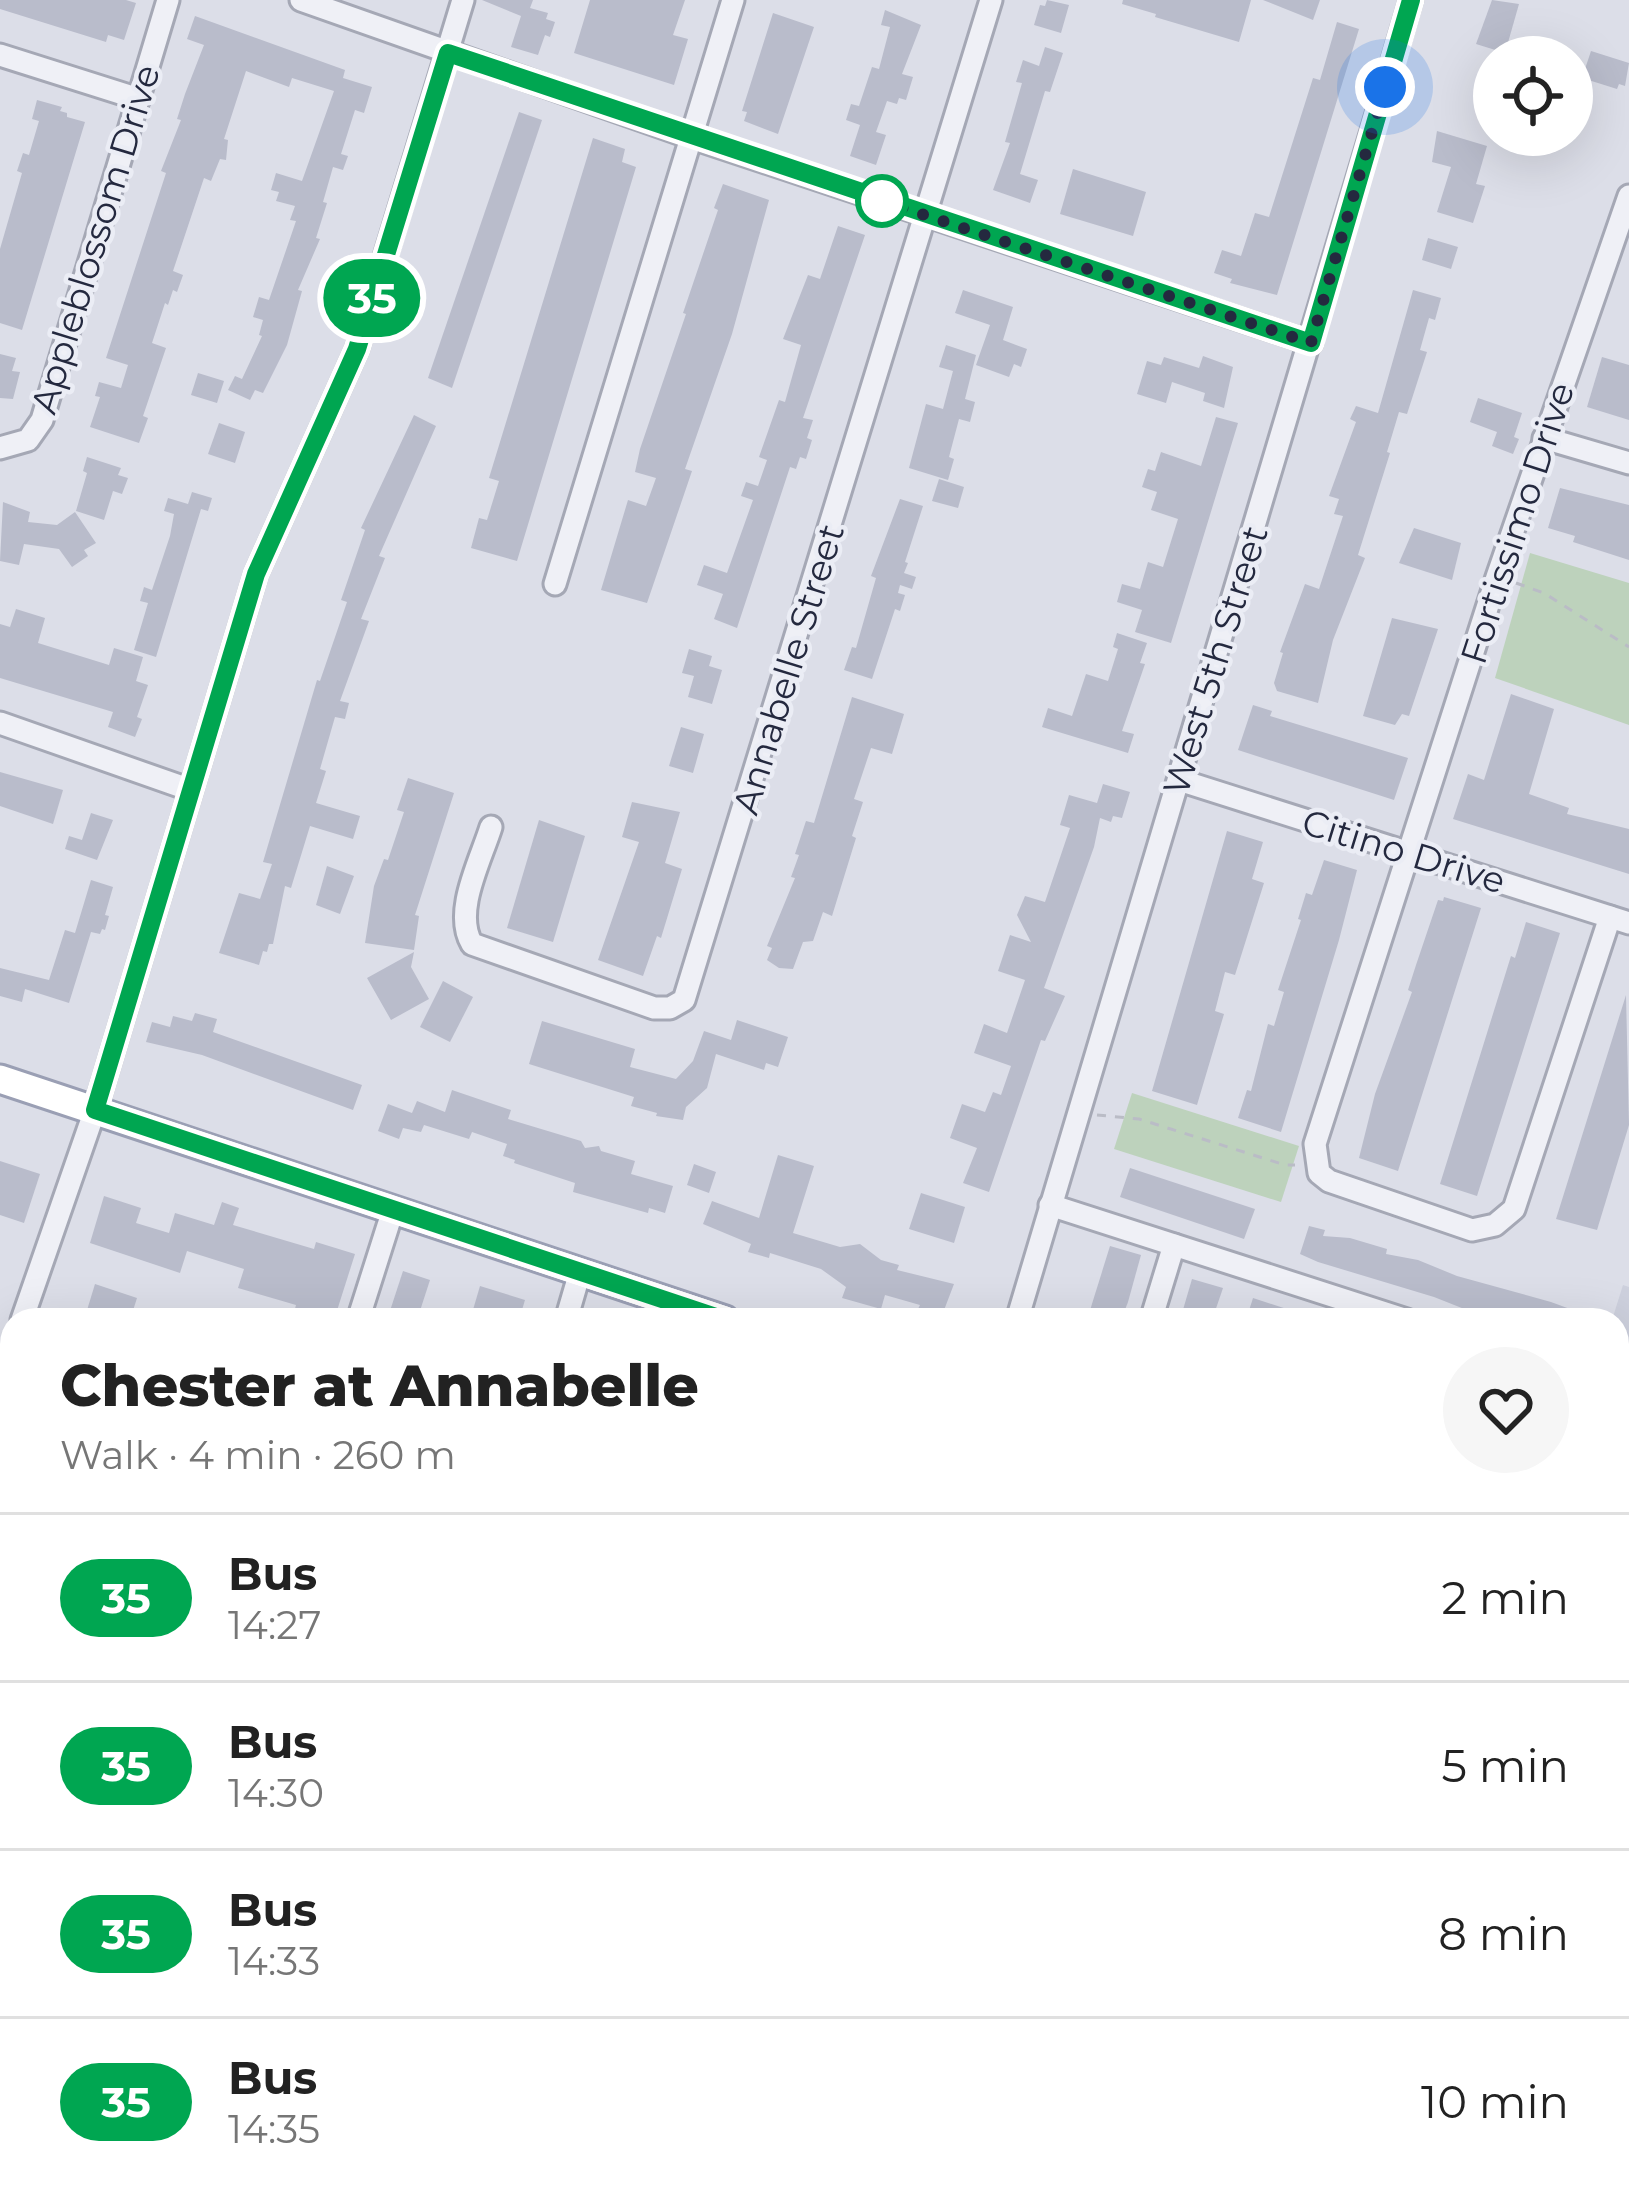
<!DOCTYPE html>
<html lang="en">
<head>
<meta charset="utf-8">
<style>
  body { margin:0; font-family:Montserrat,sans-serif; background:#f6f6f6; color:#222; height:100vh; display:flex; flex-direction:column; font-size:45px; white-space:nowrap }
  * { box-sizing:border-box; margin:0 }
  p { font-size:39px; color:#767676 }
  .icon { flex:none; width:66px; height:66px; fill:none; stroke:currentColor; stroke-width:2; stroke-linecap:round; stroke-linejoin:round }
  .map { position:relative; flex:1; overflow:hidden }
  .sheet { position:absolute; left:0px; top:1308px; width:1629px; height:900px; display:flex; flex-direction:column; background:#fff; border-radius:36px 36px 0 0; box-shadow:0 12px 48px #0002 }
  .sheet>* { flex:none }
  .badge { padding:0 24px; border-radius:39px; font-size:42px; line-height:78px }
  .buttons { position:absolute; left:1473px; top:36px; display:grid; gap:24px }
  .buttons a { display:grid; place-items:center; width:120px; height:120px; border-radius:50%; background:#fff; box-shadow:0 12px 48px #0002; font-size:60px }
  .you { position:absolute; width:60px; height:60px; margin:-30px; border:9px solid #fff; border-radius:50%; background:#1a73e8; box-shadow:0 0 0 18px #1a73e833 }
  .map>.badge { position:absolute; translate:-50% -50%; box-shadow:0 0 0 6px #fff }
  .round { display:grid; place-items:center; flex:none; width:126px; height:126px; border-radius:63px; background:#f6f6f6 }
  .summary { display:flex; align-items:center; justify-content:space-between; height:204px; padding:0 60px }
  h1 { font-size:57px; font-weight:800; line-height:90px }
  ul { padding:0; list-style:none }
  li { display:flex; align-items:center; gap:36px; height:168px; padding:0 60px; border-top:3px solid #e0e0e0 }
  li div { flex:1 }
  li b { display:block; font-size:45px }
  li em { font-style:normal }
  li .badge { min-width:132px; font-weight:700; text-align:center }
  .map>svg:first-child { display:block }
  .built { fill:#cdd0dd }
  .green { fill:#bdd2bc }
  .lines { fill:none; stroke-linecap:round; stroke-linejoin:round }
  .stream { stroke:#93a3cc; stroke-width:6 }
  .building { fill:#b9bccb }
  .minor-casing { stroke:#a5a8b5; stroke-width:27 }
  .major-casing { stroke:#9a9fb4; stroke-width:33 }
  .path { stroke:#babcc6; stroke-width:3; stroke-dasharray:9 9; stroke-linecap:butt }
  .minor { stroke:#eff0f6; stroke-width:21 }
  .major { stroke:#fff; stroke-width:27 }
  .line-casing { stroke:#fff; stroke-width:27 }
  .line { stroke:#00a651; stroke-width:18 }
  .walk { stroke:#24293f; stroke-width:12; stroke-dasharray:0 21.6 }
  .stop-dot { fill:#fff; stroke:#00a651; stroke-width:6 }
  .labels { text-anchor:middle; dominant-baseline:central; stroke-width:9; stroke-linejoin:round; paint-order:stroke }
  .street-label { font-size:36px; fill:#24293f; stroke:#ebedf5 }
</style>
</head>
<body>
<div class="map">
<svg width="1629" height="2208" viewBox="0 0 1629 2208">
  <rect width="100%" height="100%" fill="#dcdee8"/>
  <g class="built">
    <polygon points="1623,1285 1629,1287 1629,1593 1617,1589 1617,1320 1612,1320"/>
    <polygon points="1617,1942 1629,1946 1629,2208 1417,2208 1420,2196 1617,2196"/>
  </g>
  <g class="green">
    <polygon points="1530,553 1629,583 1629,725 1495,678"/>
    <polygon points="1132,1093 1299,1146 1281,1202 1114,1149"/>
    <polygon points="0,1597 12,1602 12,2196 719,2196 715,2208 0,2208"/>
    <polygon points="1159,2196 1233,2196 1229,2208 1169,2208"/>
  </g>
  <g class="lines">
    <polyline class="stream" points="1093,2208 1106,2196"/>
  </g>
  <g class="building">
    <polygon points="0,0 126,0 136,3 124,40 108,35 106,42 0,9"/>
    <polygon points="482,0 533,0 530,8 548,13 546,19 555,22 550,37 545,35 538,55 511,47 521,16"/>
    <polygon points="590,0 685,0 673,35 688,39 674,85 574,53"/>
    <polygon points="1047,0 1069,5 1061,33 1034,25 1040,5 1045,6"/>
    <polygon points="1123,0 1251,0 1239,42 1155,17 1156,14 1122,4"/>
    <polygon points="1263,0 1320,0 1313,20"/>
    <polygon points="1492,0 1519,4 1505,53 1476,44"/>
    <polygon points="885,10 921,25 902,74 913,77 906,100 899,98 897,104 887,101 876,132 886,135 876,165 850,156 860,125 846,120 851,104 859,106 872,67 879,69 890,27 881,25"/>
    <polygon points="773,13 814,27 778,134 744,121 747,112 742,111"/>
    <polygon points="195,16 345,70 343,78 372,87 364,113 355,110 341,154 348,156 343,170 333,167 323,202 327,203 316,238 320,239 298,290 302,291 287,345 263,393 255,390 250,400 228,390 235,376 242,379 262,336 259,335 263,320 253,317 259,297 269,300 296,221 290,220 295,206 276,201 279,192 271,190 276,173 302,181 334,91 292,78 289,87 246,71 224,139 228,140 226,160 220,159 211,181 204,178 173,271 183,275 177,292 173,290 168,305 165,303 152,343 166,348 143,416 148,418 139,443 90,427 100,397 95,396 99,382 121,388 128,365 106,358 166,173 161,171 181,120 177,119 185,94 204,45 187,39"/>
    <polygon points="1337,22 1359,29 1277,295 1230,283 1232,279 1214,273 1222,250 1241,256 1255,213 1269,217 1313,78 1320,80"/>
    <polygon points="1045,47 1063,53 1050,92 1045,91 1020,174 1038,180 1030,203 993,190 1010,143 1005,142 1022,83 1016,82 1023,60 1039,66"/>
    <polygon points="1591,51 1629,63 1625,86 1619,84 1617,89 1582,78"/>
    <polygon points="37,100 62,107 60,111 67,113 67,117 85,122 22,330 0,323 0,249 22,173 17,171 23,153 29,155 39,121 32,119"/>
    <polygon points="519,112 542,120 452,388 428,378"/>
    <polygon points="1437,131 1487,146 1476,184 1485,186 1473,223 1437,212 1451,167 1432,162"/>
    <polygon points="593,138 625,149 622,162 636,167 517,561 471,548 479,518 487,520 499,481 489,478"/>
    <polygon points="1073,169 1146,192 1133,236 1060,214"/>
    <polygon points="723,184 769,200 732,334 685,469 692,471 647,603 601,590 628,500 646,506 656,478 635,472 640,449 686,314 683,313 718,210 714,208"/>
    <polygon points="838,226 865,235 803,418 813,420 807,438 812,440 806,459 800,457 796,469 790,467 737,628 714,619 723,594 697,585 704,565 727,573 753,500 741,496 746,482 758,486 767,460 759,457 779,400 785,402 801,345 783,339 808,275 820,279"/>
    <polygon points="1428,238 1458,247 1451,269 1422,260"/>
    <polygon points="963,290 1013,307 1003,340 1027,349 1021,367 1014,364 1009,377 976,365 990,325 955,313"/>
    <polygon points="1413,290 1441,298 1435,320 1429,318 1420,350 1427,352 1407,414 1399,412 1387,452 1390,453 1358,555 1365,558 1333,640 1318,703 1277,691 1274,683 1283,653 1280,652 1305,584 1319,589 1343,516 1334,514 1339,499 1329,496 1356,422 1350,419 1356,406 1378,413"/>
    <polygon points="946,345 976,355 965,399 975,402 970,422 959,419 949,457 954,459 948,480 909,468 926,404 943,409 953,371 939,367"/>
    <polygon points="0,354 16,358 12,371 20,372 13,399 0,398"/>
    <polygon points="1203,356 1233,367 1224,408 1203,401 1205,393 1172,382 1166,403 1137,394 1147,361 1161,365 1164,357 1199,368"/>
    <polygon points="1602,357 1629,365 1629,420 1587,407"/>
    <polygon points="198,373 224,381 217,403 191,395"/>
    <polygon points="1478,398 1522,413 1514,437 1519,439 1513,454 1492,446 1497,432 1470,422"/>
    <polygon points="414,415 436,426 379,556 385,558 361,619 369,621 340,701 349,703 345,719 335,717 320,769 326,771 316,803 360,816 353,839 310,826 291,888 285,886 273,944 269,944 267,952 263,951 259,965 219,953 239,893 260,899 272,864 263,862 317,680 320,681 347,602 341,600 365,530 361,528"/>
    <polygon points="1216,417 1238,423 1171,643 1135,632 1142,610 1117,602 1122,584 1140,589 1148,562 1163,567 1178,519 1151,510 1157,492 1142,487 1148,469 1155,471 1161,452 1201,466"/>
    <polygon points="219,423 245,432 235,463 208,454"/>
    <polygon points="87,457 121,468 118,475 128,478 122,494 113,491 104,520 76,511 87,473 83,471"/>
    <polygon points="939,479 964,487 958,508 932,501"/>
    <polygon points="1560,488 1629,505 1629,560 1573,542 1575,536 1548,528"/>
    <polygon points="192,492 212,498 208,511 201,509 156,657 134,650 148,603 140,601 144,587 152,590 170,536 174,514 164,511 168,498 188,504"/>
    <polygon points="900,499 923,506 905,562 908,563 904,573 916,577 912,589 900,585 898,593 905,595 900,611 895,609 872,679 844,670 852,647 856,648 876,578 871,576"/>
    <polygon points="3,502 30,512 28,522 57,525 75,512 96,543 84,550 88,556 72,567 59,549 24,544 19,565 0,561"/>
    <polygon points="1414,528 1461,543 1452,580 1399,563"/>
    <polygon points="16,609 45,618 38,643 109,665 114,648 143,657 136,681 148,685 137,717 142,719 135,737 108,727 113,712 0,678 0,624 10,627"/>
    <polygon points="1392,618 1438,629 1409,716 1402,714 1395,725 1363,716"/>
    <polygon points="1117,633 1147,643 1140,663 1145,664 1122,731 1134,734 1128,753 1042,727 1048,708 1072,716 1086,674 1108,681 1118,649 1113,647"/>
    <polygon points="689,649 712,656 709,666 722,670 712,704 688,697 694,676 682,673"/>
    <polygon points="1511,694 1554,709 1529,794 1569,808 1567,814 1629,829 1629,874 1453,819 1468,774 1484,780"/>
    <polygon points="852,697 904,714 892,754 871,748 854,799 863,802 852,836 856,838 832,916 823,912 813,941 803,942 793,969 779,968 767,960 772,948 767,946 795,878 791,877 799,855 795,854 806,821 814,823"/>
    <polygon points="1253,705 1272,711 1270,716 1408,758 1394,800 1238,750"/>
    <polygon points="681,727 704,734 693,773 669,766"/>
    <polygon points="0,772 63,790 53,824 0,806"/>
    <polygon points="408,778 454,793 415,915 419,916 414,950 365,943 374,886 384,859 388,860 404,812 397,810"/>
    <polygon points="1103,784 1130,792 1122,818 1113,816 1111,822 1100,818 1094,847 1044,988 1065,996 1045,1041 1041,1040 989,1192 963,1183 977,1148 950,1138 962,1104 985,1112 993,1092 1001,1095 1011,1066 974,1053 984,1024 1007,1033 1025,980 998,971 1010,935 1031,942 1017,915 1025,896 1045,902 1070,828 1060,825 1069,795 1097,803"/>
    <polygon points="632,802 680,812 665,863 682,869 661,938 657,936 643,976 598,960 639,842 622,837"/>
    <polygon points="91,813 113,820 97,860 65,849 69,836 82,840"/>
    <polygon points="539,820 585,836 553,942 507,928"/>
    <polygon points="1227,831 1263,842 1252,879 1264,883 1235,975 1225,972 1215,1011 1224,1014 1197,1105 1152,1091"/>
    <polygon points="1324,860 1357,870 1339,940 1281,1132 1238,1118 1247,1090 1251,1091 1268,1024 1274,1026 1284,992 1278,990 1301,920 1298,919 1306,893 1312,895"/>
    <polygon points="327,866 354,876 340,914 316,905"/>
    <polygon points="91,880 113,887 105,915 109,916 105,930 102,929 100,934 91,932 69,1003 25,989 22,1002 0,996 0,968 49,980 65,930 75,933"/>
    <polygon points="1444,897 1481,908 1398,1171 1359,1158 1375,1094 1412,992 1408,990 1416,965 1438,900 1443,901"/>
    <polygon points="1526,922 1560,933 1477,1196 1440,1184 1511,956 1515,958"/>
    <polygon points="414,952 411,967 429,999 391,1020 367,978"/>
    <polygon points="443,981 473,997 450,1042 420,1027"/>
    <polygon points="1626,995 1629,1125 1597,1230 1556,1219"/>
    <polygon points="195,1013 217,1019 213,1032 362,1085 353,1110 202,1055 146,1042 152,1022 170,1027 173,1016 192,1021"/>
    <polygon points="737,1020 788,1037 778,1067 766,1063 764,1070 716,1054 707,1088 686,1107 683,1120 656,1116 657,1113 631,1106 634,1097 529,1064 542,1021 635,1049 630,1067 676,1079 693,1061 704,1031 731,1040"/>
    <polygon points="452,1090 511,1110 508,1119 581,1141 585,1148 599,1146 601,1151 635,1161 631,1174 673,1186 665,1213 649,1208 648,1213 573,1192 575,1183 514,1163 515,1160 503,1156 507,1144 472,1132 469,1139 424,1125 421,1132 403,1128 399,1139 378,1131 388,1104 412,1113 417,1101 445,1112"/>
    <polygon points="778,1155 814,1166 793,1233 840,1247 860,1244 881,1260 899,1265 897,1270 954,1284 941,1318 918,1309 920,1305 885,1295 881,1309 842,1298 846,1287 821,1269 770,1253 769,1258 748,1252 751,1244 703,1224 712,1201 759,1218"/>
    <polygon points="0,1161 40,1174 24,1223 0,1215"/>
    <polygon points="694,1164 716,1172 709,1193 687,1185"/>
    <polygon points="1130,1168 1255,1209 1244,1239 1120,1197"/>
    <polygon points="921,1193 965,1207 954,1243 909,1229"/>
    <polygon points="104,1196 141,1208 136,1223 169,1233 175,1213 214,1225 222,1202 239,1208 233,1225 314,1249 316,1242 355,1254 334,1320 292,1320 296,1305 238,1288 244,1269 187,1251 180,1273 90,1243"/>
    <polygon points="1309,1226 1325,1230 1323,1236 1350,1238 1387,1249 1386,1254 1418,1260 1457,1276 1551,1302 1589,1316 1589,1320 1503,1320 1482,1316 1434,1297 1318,1262 1300,1254"/>
    <polygon points="1110,1246 1141,1255 1128,1302 1121,1320 1087,1320"/>
    <polygon points="403,1271 430,1280 417,1320 387,1320"/>
    <polygon points="1192,1279 1223,1288 1212,1320 1180,1320"/>
    <polygon points="95,1284 137,1298 130,1320 84,1320"/>
    <polygon points="480,1286 525,1300 519,1320 470,1320"/>
    <polygon points="1253,1298 1308,1316 1307,1320 1246,1320"/>
  </g>
  <g class="lines">
    <g class="minor-casing">
      <g id="minor">
        <polyline points="301,0 693,138 1311,343"/>
        <polyline points="0,55 139,99"/>
        <polyline points="1544,438 1629,463"/>
        <polyline points="0,448 28,440 42,420 168,0"/>
        <polyline points="555,584 733,0"/>
        <polyline points="0,723 188,789"/>
        <polyline points="1179,780 1629,923"/>
        <path d="M 491,827 C 480,862 453,912 472,944 L 654,1008 L 670,1008 L 684,1000 L 991,0"/>
        <polyline points="1610,917 1514,1209 1495,1225 1472,1230 1329,1181 1319,1173 1315,1144 1497,577 1629,196"/>
        <polyline points="1050,1205 1407,1320"/>
        <polyline points="22,1320 95,1110 256,574 357,349 463,0"/>
        <polyline points="358,1320 393,1210"/>
        <polyline points="566,1320 580,1272"/>
        <polyline points="1017,1320 1411,0"/>
        <polyline points="1151,1320 1174,1245"/>
        <polyline points="0,1391 12,1352"/>
        <polyline points="0,1459 12,1463"/>
        <polyline points="0,1717 12,1720"/>
        <polyline points="0,1924 12,1928"/>
        <polyline points="738,2208 742,2196"/>
      </g>
    </g>
    <g class="major-casing">
      <g id="major">
        <polyline points="0,1079 725,1320"/>
        <polyline points="1617,1626 1629,1630"/>
      </g>
    </g>
    <g class="path">
      <polyline points="1516,583 1544,593 1629,647"/>
      <polyline points="1097,1115 1139,1119 1285,1165 1295,1165"/>
      <polyline points="0,1677 12,1681"/>
      <polyline points="0,1966 12,1970"/>
      <polyline points="0,2051 12,2009"/>
      <polyline points="450,2196 453,2208"/>
    </g>
    <use href="#minor" class="minor"/>
    <use href="#major" class="major"/>
  </g>
  <g class="lines">
    <g class="line-casing">
      <polyline id="line" points="725,1320 95,1110 256,574 357,349 448,53 1311,343 1411,0"/>
    </g>
    <use href="#line" class="line"/>
    <polyline class="walk" points="882,201 1311,343 1385,87"/>
  </g>
  <circle class="stop-dot" cx="882" cy="201" r="24"/>
  <g class="labels">
    <g class="street-label">
      <text transform="translate(95 239) rotate(-73)">Appleblossom Drive</text>
      <text transform="translate(1517 523) rotate(-72)">Fortissimo Drive</text>
      <text transform="translate(1215 660) rotate(-73)">West 5th Street</text>
      <text transform="translate(788 669) rotate(-73)">Annabelle Street</text>
      <text transform="translate(1404 851) rotate(17)">Citino Drive</text>
    </g>
  </g>
</svg>
<div class="buttons">
<a><svg class="icon" aria-label="locate" viewBox="0 0 24 24"><circle cx="12" cy="12" r="6"/><path d="M12 2v4M12 18v4M2 12h4M18 12h4"/></svg></a>
</div>
<div class="you" style="left:1385px;top:87px"></div>
<b class="badge" style="left:372px;top:298px;background:#00a651;color:#fff">35</b>
<section class="sheet">
<div class="summary"><div><h1>Chester at Annabelle</h1><p>Walk · 4 min · 260 m</p></div><a class="round"><svg class="icon" aria-label="heart" viewBox="0 0 24 24"><path d="M12 20l-8-8c-3-5 5-10 8-4 3-6 11-1 8 4z"/></svg></a></div>
<ul>
<li><span class="badge" style="background:#00a651;color:#fff">35</span><div><b>Bus</b><p>14:27</p></div><em>2 min</em></li>
<li><span class="badge" style="background:#00a651;color:#fff">35</span><div><b>Bus</b><p>14:30</p></div><em>5 min</em></li>
<li><span class="badge" style="background:#00a651;color:#fff">35</span><div><b>Bus</b><p>14:33</p></div><em>8 min</em></li>
<li><span class="badge" style="background:#00a651;color:#fff">35</span><div><b>Bus</b><p>14:35</p></div><em>10 min</em></li>
</ul>
</section>
</div>
</body>
</html>
